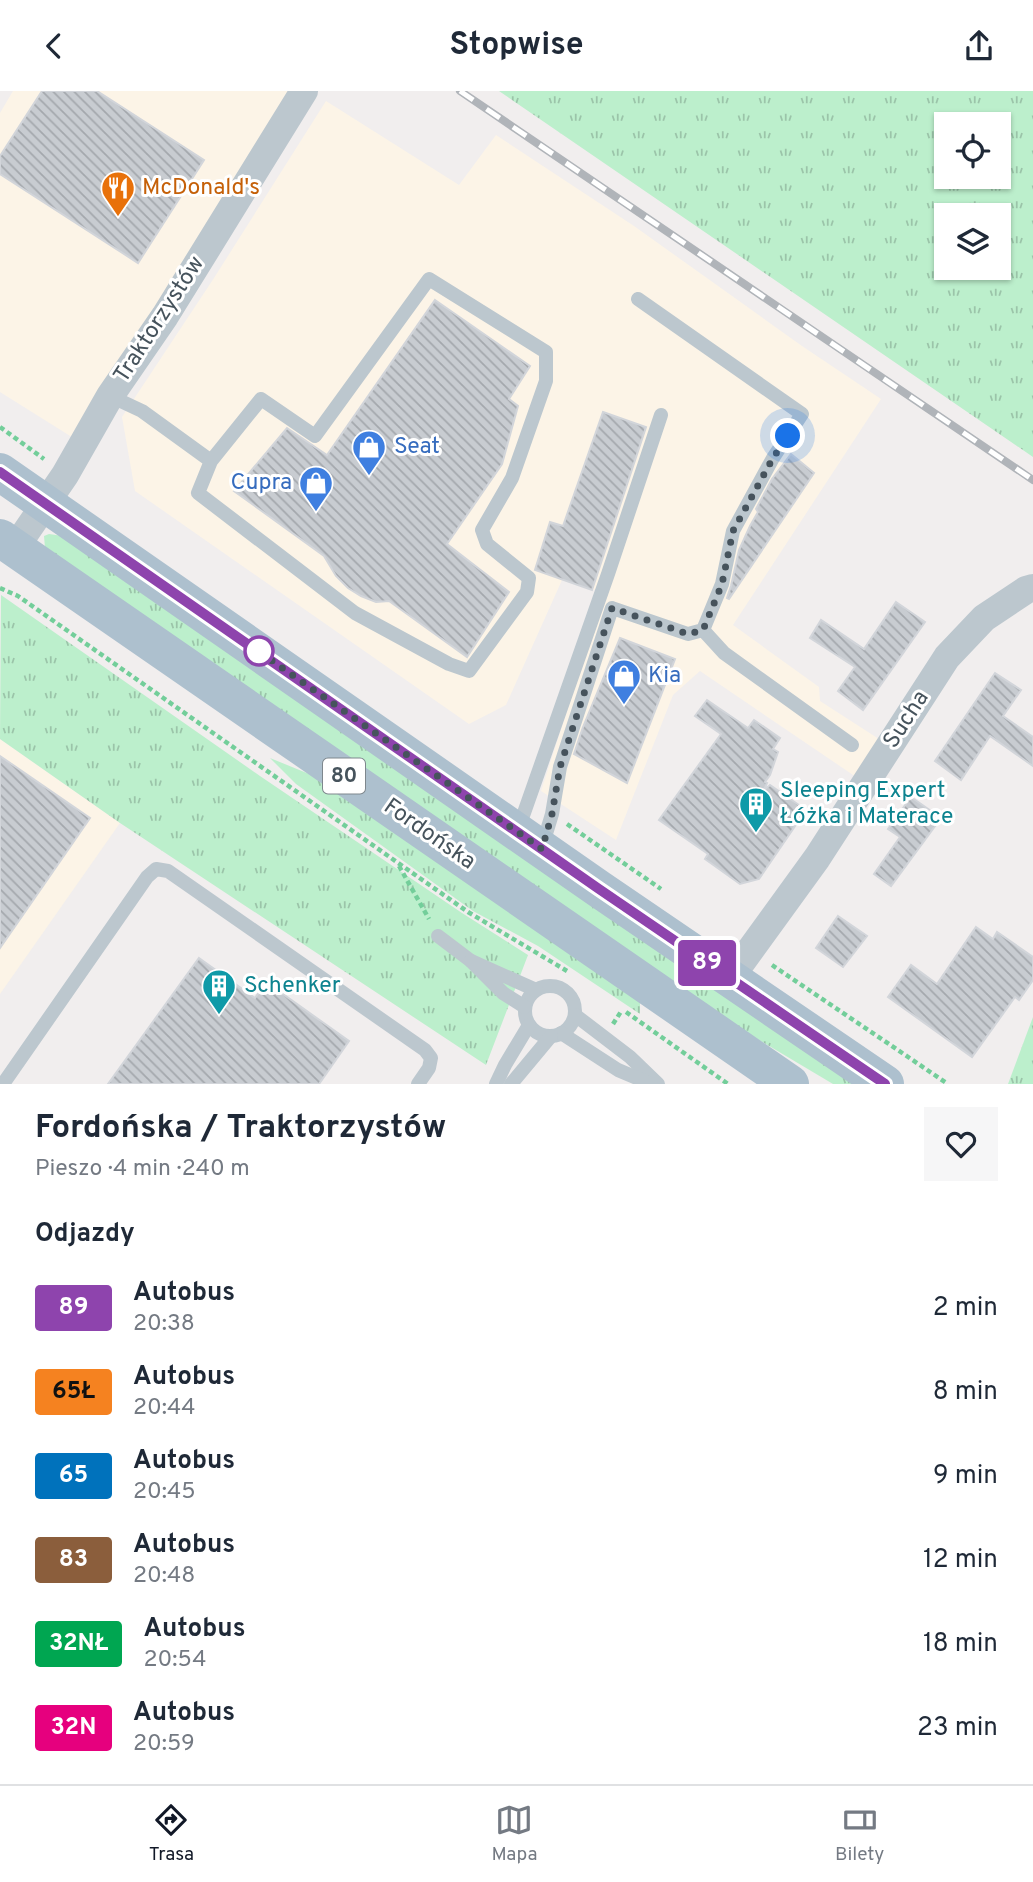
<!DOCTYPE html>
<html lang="pl">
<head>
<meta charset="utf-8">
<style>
  body { margin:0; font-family:Overpass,sans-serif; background:#f6f6f7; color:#1f2937; height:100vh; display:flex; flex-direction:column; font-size:26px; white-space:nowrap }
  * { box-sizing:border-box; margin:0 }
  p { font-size:23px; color:#747a83 }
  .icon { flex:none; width:38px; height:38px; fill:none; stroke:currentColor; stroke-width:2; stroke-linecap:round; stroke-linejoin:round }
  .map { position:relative; height:993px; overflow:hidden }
  .side { display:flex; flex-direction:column; background:#fff; flex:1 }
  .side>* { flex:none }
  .badge { padding:0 14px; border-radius:5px; font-size:24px; line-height:46px }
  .buttons { position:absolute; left:934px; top:21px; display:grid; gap:14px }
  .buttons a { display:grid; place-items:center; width:77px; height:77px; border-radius:0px; background:#fff; box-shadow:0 2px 5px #0004; font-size:35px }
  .you { position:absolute; width:35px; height:35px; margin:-18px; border:5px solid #fff; border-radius:50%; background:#1a73e8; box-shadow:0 0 0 10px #1a73e833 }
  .map>.badge { position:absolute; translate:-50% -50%; box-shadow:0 0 0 4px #fff }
  h2 { padding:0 35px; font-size:26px; line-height:63px }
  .round { display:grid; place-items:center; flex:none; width:74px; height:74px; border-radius:0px; background:#f6f6f7 }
  .head { display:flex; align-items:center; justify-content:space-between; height:119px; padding:0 35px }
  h1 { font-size:33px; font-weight:700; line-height:52px }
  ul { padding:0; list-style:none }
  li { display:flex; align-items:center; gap:21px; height:84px; padding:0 35px }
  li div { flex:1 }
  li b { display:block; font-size:26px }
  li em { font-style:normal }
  li .badge { min-width:77px; font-weight:700; text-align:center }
  header { display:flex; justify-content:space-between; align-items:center; height:91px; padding:0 35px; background:#fff; font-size:32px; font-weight:700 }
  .dock { display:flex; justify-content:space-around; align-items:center; height:98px; border-top:2px solid #e0e1e3; background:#fff; font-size:19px; color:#747a83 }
  .dock a { display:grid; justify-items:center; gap:4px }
  .dock .current { color:#111827 }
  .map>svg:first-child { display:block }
  .commercial { fill:#fcf4e7 }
  .grass { fill:url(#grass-tufts); fill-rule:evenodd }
  .building { fill:url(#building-back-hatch); stroke:#d2d5da; stroke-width:2 }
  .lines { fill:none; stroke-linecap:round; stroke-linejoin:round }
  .path { stroke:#73ce9a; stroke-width:4.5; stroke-dasharray:5 3.5; stroke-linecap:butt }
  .lane { stroke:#bcc7ce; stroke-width:14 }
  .street { stroke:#bcc7ce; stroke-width:28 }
  .primary { stroke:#adc0ce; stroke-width:38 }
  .rail-casing { stroke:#b0b4b9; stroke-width:8 }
  .rail { stroke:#fff; stroke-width:5; stroke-dasharray:16; stroke-linecap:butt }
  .line-casing { stroke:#fff; stroke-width:16 }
  .line { stroke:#8e44ad; stroke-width:10 }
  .walk { stroke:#46535c; stroke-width:7; stroke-dasharray:0 12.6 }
  .stop-dot { fill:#fff; stroke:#8e44ad; stroke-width:3.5 }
  .labels { text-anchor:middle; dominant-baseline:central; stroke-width:6; stroke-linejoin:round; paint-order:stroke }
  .shield { fill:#fff; stroke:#7e878d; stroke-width:2 }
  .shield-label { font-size:21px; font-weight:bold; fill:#46535c }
  .food-label { font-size:23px; fill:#c56008; stroke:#fff; text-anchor:start }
  .street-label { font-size:23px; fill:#46535c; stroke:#fff }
  .shop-label { font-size:23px; fill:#366cbe; stroke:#fff; text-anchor:start }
  .culture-label { font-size:23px; fill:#0d838f; stroke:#fff; text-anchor:start }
</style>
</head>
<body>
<header><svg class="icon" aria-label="back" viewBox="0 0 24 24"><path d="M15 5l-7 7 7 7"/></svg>Stopwise<svg class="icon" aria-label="share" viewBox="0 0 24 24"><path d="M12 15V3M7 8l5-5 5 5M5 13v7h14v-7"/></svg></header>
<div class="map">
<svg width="1033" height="993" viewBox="0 0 1033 993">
  <defs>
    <pattern id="grass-tufts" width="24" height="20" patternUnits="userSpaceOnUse" patternTransform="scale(1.75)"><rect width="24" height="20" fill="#bcefcc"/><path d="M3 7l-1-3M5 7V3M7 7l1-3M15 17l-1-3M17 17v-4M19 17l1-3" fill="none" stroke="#9bc4a9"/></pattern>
    <pattern id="building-back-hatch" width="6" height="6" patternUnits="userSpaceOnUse" patternTransform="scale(1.75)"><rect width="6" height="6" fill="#c8ccd1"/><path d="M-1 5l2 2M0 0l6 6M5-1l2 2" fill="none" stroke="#a4a8ad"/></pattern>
  </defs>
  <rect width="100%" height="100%" fill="#f1eeee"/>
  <g class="commercial">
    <polygon points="13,0 299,0 75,348 0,301 0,22"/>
    <polygon points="326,10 459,94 496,44 634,135 802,255 881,308 733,534 819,596 820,610 882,650 856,686 700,580 673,604 616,749 541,700 607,497 592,499 562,489 506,614 469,633 135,400 122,326 214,187"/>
    <polygon points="0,648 120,732 0,903"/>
  </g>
  <g class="grass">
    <path d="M 499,0 L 1033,0 L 1033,366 ZM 999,33 L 999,86 L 947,86 L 947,33 ZM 999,124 L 999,177 L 947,177 L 947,124 Z"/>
    <polygon points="49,443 70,446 860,993 833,993 673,898 45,457 44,445"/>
    <polygon points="1,504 260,685 462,822 528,864 486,974 120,732 0,648"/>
    <polygon points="270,667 319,687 640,911 640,923 538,855 473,820 296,693"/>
    <polygon points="1033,926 1033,993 1008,993"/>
  </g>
  <g class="building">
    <polygon points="42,0 97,0 204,69 138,172 0,83 0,65"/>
    <polygon points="435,209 530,275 509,308 518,315 502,373 447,453 509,501 467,566 389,510 376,511 361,505 348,497 336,485 324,465 234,400 287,337 327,364"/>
    <polygon points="603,321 646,336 592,499 535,479 550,431 563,435"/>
    <polygon points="791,363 814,382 729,508 727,507 731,495 739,459 750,435 758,421 756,418 772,388"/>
    <polygon points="896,511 925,531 863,619 838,600 855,576 810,547 821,529 864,558"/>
    <polygon points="620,547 675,568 627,692 574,663 583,636"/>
    <polygon points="995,582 1021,599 1003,625 1033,646 1033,675 990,645 961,689 935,670"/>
    <polygon points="707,609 748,637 754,629 780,647 773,658 778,661 770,684 765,691 767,692 764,699 770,694 806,719 759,788 740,793 705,768 708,763 659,729 721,643 695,625"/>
    <polygon points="0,665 90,727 0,857"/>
    <polygon points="911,706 941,727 891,795 874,783 900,746 888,738"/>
    <polygon points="838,825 867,845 843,876 816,857"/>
    <polygon points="976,836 993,848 997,841 1033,866 1033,889 1019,909 1015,906 972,966 888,906 911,874 937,893"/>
    <polygon points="199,867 255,907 266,891 349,950 319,993 108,993"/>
  </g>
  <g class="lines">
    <g class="path">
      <polyline points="0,336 44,368"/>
      <polyline points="0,497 18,505 468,821 567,880"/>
      <polyline points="567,733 661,798"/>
      <polyline points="399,775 429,828"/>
      <polyline points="772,874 948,993"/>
      <polyline points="626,921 728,993"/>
      <polyline points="613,933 622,919"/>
    </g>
    <g class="lane">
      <polyline points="110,305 142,320 211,370 261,308 315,345 429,188 546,261 546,290 512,387 482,439 487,453 529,487 527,501 469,580 449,573 355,522 198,402 211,370"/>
      <polyline points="703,539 724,562 852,654"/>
      <polyline points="518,739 608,483 661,324"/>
      <polyline points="542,756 552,723 560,676 612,517 688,543 703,539 722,493 733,440 773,367 802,323 638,208"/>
      <polyline points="438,845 471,870"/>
      <circle cx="550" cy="920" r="25"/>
      <polyline points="525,916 503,902 471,870 536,899"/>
      <polyline points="575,924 630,966 658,993"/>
      <polyline points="561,942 618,979 651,993"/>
      <polyline points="3,993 147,786 156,778 168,780 425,959 431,967 429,977 418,993"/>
      <polyline points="496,993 505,974 529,934"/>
      <polyline points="511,993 551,945"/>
    </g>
    <g class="street">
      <polyline points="15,457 65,384 110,305 165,225 304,0"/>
      <polyline points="730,887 817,767 947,566 984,527 1026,499 1033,497"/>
    </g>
    <g class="primary">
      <polyline points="0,381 599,798 885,993"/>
      <polyline points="0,447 790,993"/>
    </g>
    <g class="rail-casing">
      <polyline id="rail" points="460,0 1033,389"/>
    </g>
    <use href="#rail" class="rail"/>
  </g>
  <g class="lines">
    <g class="line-casing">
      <polyline id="line" points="0,381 599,798 885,993"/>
    </g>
    <use href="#line" class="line"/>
    <polyline class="walk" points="259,560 255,558 542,758 552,723 560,676 612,517 688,543 703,539 722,493 733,440 773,367 788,345"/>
  </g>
  <defs>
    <g id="restaurant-pin" transform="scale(1.75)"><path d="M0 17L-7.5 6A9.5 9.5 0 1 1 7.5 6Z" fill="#e8710a" stroke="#fff"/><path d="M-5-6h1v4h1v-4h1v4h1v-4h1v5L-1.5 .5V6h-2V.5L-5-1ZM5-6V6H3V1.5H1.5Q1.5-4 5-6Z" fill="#fff"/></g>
    <g id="shop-pin" transform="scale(1.75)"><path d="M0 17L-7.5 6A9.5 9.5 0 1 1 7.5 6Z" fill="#3f7fe0" stroke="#fff"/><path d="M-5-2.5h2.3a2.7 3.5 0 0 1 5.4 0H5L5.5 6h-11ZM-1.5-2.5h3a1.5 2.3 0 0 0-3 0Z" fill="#fff"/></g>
    <g id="building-pin" transform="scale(1.75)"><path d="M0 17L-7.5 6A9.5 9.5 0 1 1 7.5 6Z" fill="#0f9aa8" stroke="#fff"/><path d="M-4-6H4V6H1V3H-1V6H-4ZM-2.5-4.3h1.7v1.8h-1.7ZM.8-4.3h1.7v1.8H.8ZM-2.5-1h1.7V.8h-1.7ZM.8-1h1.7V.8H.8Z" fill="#fff"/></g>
  </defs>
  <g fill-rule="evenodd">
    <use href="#restaurant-pin" x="118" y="97"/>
    <use href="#shop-pin" x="369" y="356"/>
    <use href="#shop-pin" x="316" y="392"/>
    <use href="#shop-pin" x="624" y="585"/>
    <use href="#building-pin" x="756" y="713"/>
    <use href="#building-pin" x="219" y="895"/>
  </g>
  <circle class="stop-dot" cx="259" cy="560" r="14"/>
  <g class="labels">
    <rect class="shield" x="323" y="667.5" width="42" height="35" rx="5"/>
    <g class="shield-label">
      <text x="344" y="685">80</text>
    </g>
    <g class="food-label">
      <text x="142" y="97">McDonald's</text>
    </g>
    <g class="street-label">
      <text transform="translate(160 229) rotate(-57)">Traktorzystów</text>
      <text transform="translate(907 629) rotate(-57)">Sucha</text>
      <text transform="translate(429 744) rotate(35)">Fordońska</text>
    </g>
    <g class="shop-label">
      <text x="394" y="356">Seat</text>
      <text x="292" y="392" text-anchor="end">Cupra</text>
      <text x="648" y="585">Kia</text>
    </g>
    <g class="culture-label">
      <text x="780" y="700">Sleeping Expert<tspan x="780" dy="26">Łóżka i Materace</tspan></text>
      <text x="244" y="895">Schenker</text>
    </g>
  </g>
</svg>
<div class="buttons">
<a><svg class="icon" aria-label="locate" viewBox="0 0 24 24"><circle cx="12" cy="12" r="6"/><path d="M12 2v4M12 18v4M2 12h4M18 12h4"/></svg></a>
<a><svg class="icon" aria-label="layers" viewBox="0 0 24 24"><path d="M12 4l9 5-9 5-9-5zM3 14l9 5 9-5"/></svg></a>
</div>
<div class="you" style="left:788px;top:345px"></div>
<b class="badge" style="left:707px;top:872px;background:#8e44ad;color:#fff">89</b>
</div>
<section class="side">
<div class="head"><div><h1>Fordońska / Traktorzystów</h1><p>Pieszo · 4 min · 240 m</p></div><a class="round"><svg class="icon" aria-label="heart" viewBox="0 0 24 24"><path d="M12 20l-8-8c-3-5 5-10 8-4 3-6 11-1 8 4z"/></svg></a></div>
<h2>Odjazdy</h2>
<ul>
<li><span class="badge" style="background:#8e44ad;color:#fff">89</span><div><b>Autobus</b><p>20:38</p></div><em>2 min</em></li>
<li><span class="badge" style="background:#f58220;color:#111">65Ł</span><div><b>Autobus</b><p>20:44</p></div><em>8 min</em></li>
<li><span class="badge" style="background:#0072bc;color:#fff">65</span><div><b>Autobus</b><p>20:45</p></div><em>9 min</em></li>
<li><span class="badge" style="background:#8b5e3c;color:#fff">83</span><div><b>Autobus</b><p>20:48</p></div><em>12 min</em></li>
<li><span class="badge" style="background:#00a651;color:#fff">32NŁ</span><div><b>Autobus</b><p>20:54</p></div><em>18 min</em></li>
<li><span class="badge" style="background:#e6007e;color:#fff">32N</span><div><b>Autobus</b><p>20:59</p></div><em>23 min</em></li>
</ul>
</section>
<nav class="dock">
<a class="current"><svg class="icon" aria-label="directions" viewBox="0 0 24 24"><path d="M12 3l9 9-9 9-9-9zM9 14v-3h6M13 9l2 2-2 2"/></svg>Trasa</a>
<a><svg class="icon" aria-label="map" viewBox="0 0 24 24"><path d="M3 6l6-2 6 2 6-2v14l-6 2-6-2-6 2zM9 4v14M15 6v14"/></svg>Mapa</a>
<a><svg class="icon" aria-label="tickets" viewBox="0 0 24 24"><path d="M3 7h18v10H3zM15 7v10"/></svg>Bilety</a>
</nav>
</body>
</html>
